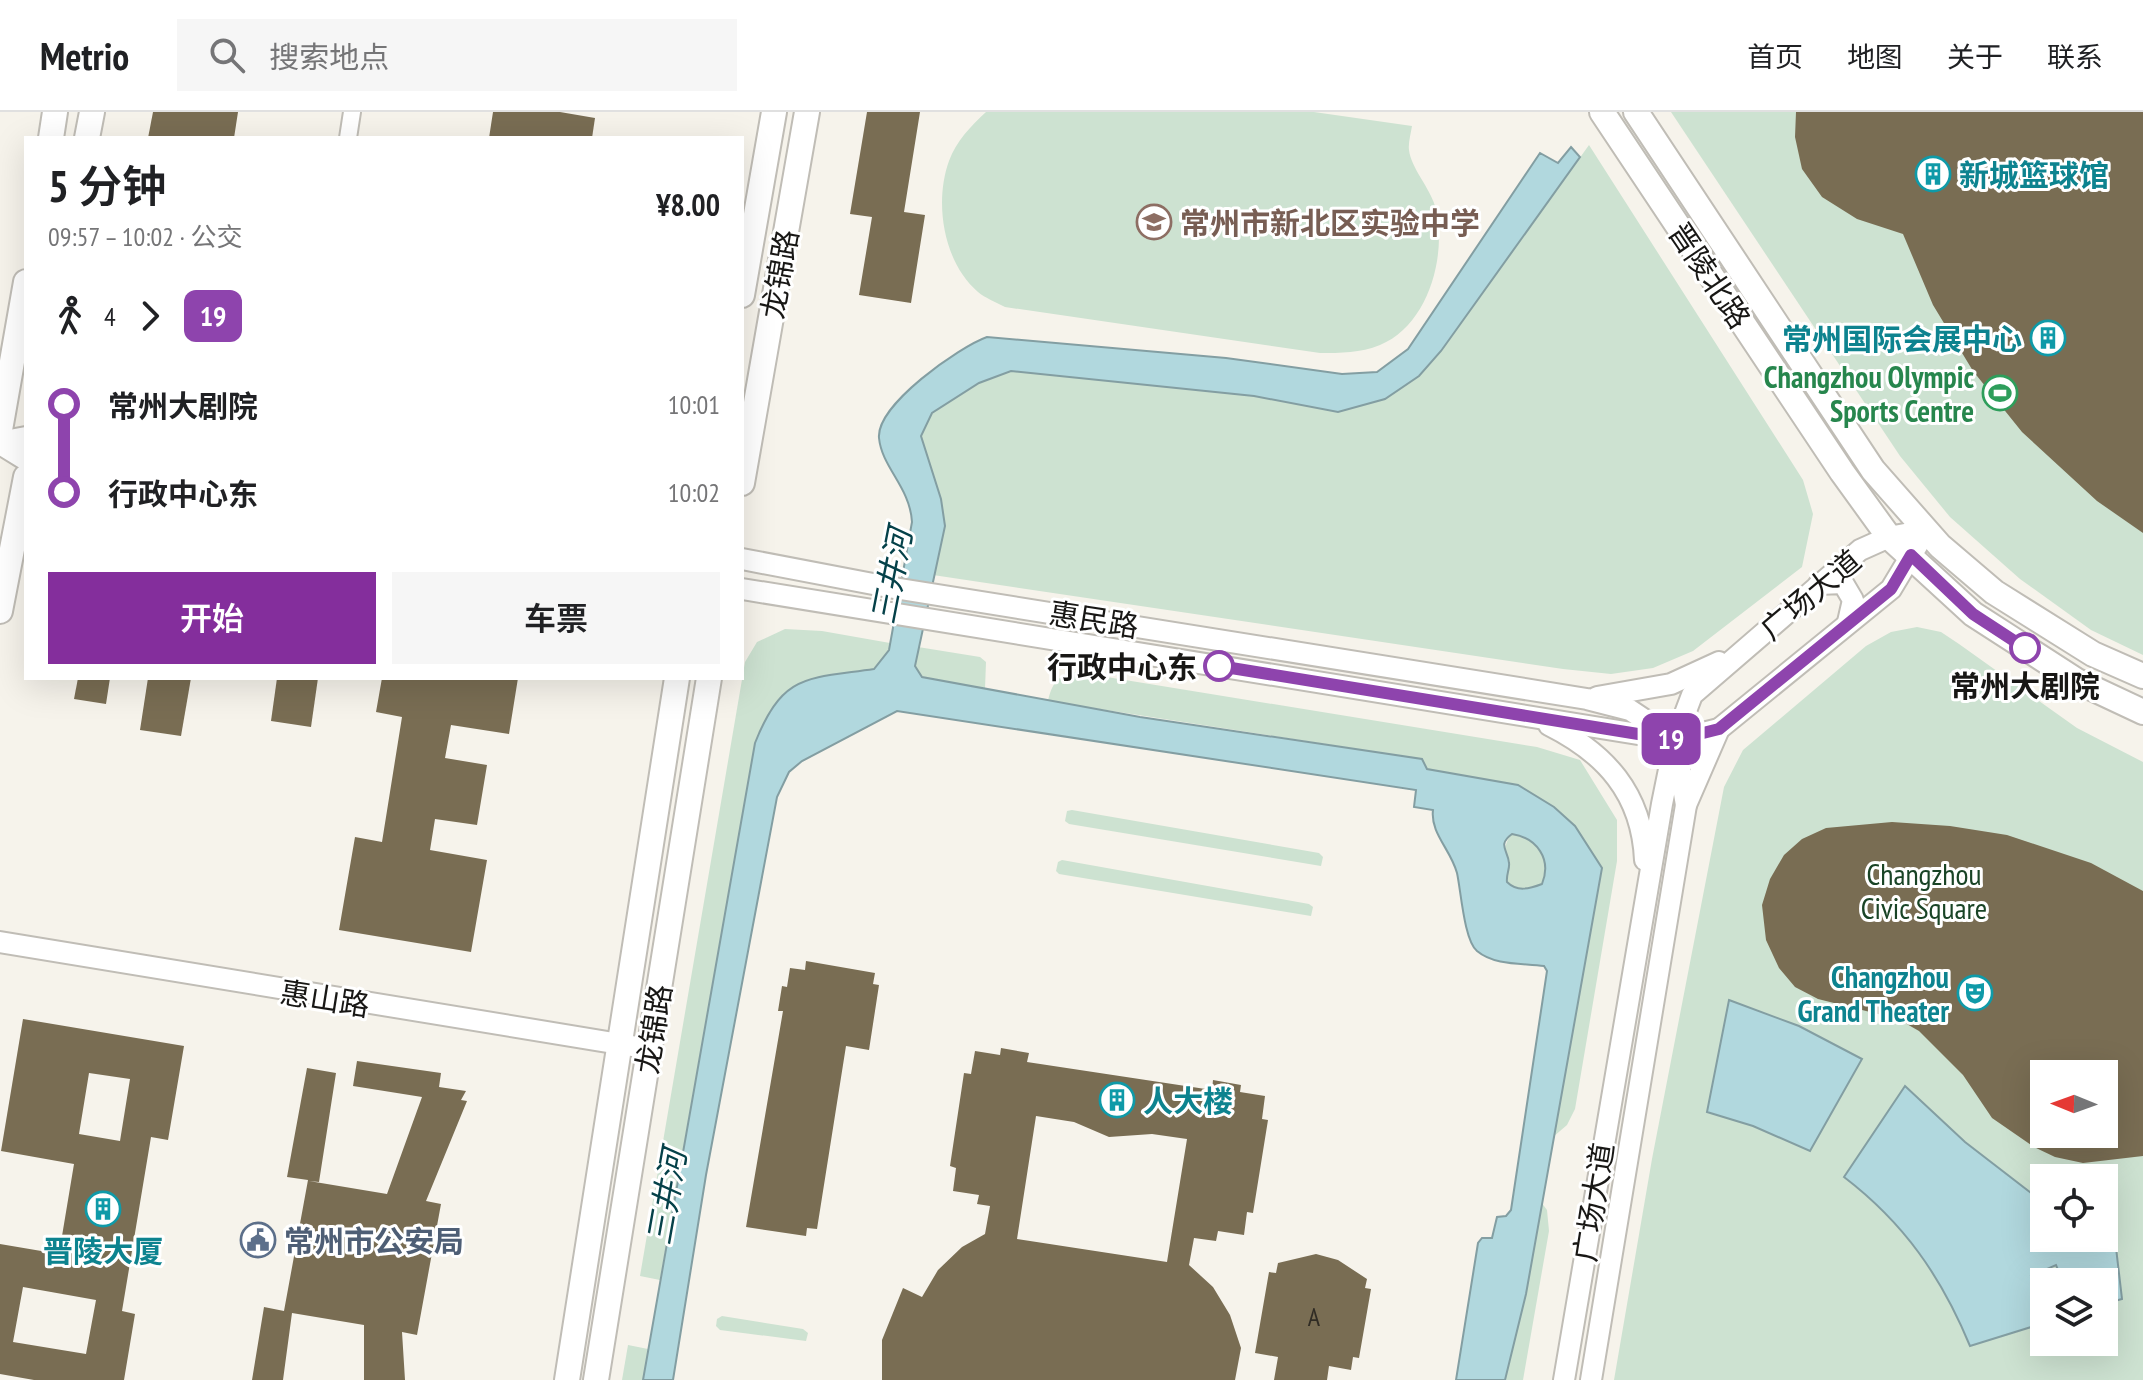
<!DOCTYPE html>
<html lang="zh">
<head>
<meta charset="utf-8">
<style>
  body { margin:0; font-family:"PT Sans Narrow","Noto Sans SC",sans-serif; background:#f6f6f6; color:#202124; height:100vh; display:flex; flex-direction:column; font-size:30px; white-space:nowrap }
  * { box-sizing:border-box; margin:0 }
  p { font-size:26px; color:#757577 }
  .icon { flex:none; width:44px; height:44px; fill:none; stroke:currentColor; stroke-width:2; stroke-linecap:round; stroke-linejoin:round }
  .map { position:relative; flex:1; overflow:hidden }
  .side { position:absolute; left:24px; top:24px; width:720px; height:544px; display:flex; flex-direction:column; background:#fff; border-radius:0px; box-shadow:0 8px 32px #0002 }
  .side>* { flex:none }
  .badge { padding:0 16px; border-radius:12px; font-size:28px; line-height:52px }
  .needle { width:52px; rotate:271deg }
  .fabs { position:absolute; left:2030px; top:948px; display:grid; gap:16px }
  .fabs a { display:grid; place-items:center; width:88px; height:88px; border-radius:0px; background:#fff; box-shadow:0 8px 32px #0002; font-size:40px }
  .map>.badge { position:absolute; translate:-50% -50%; box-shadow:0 0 0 4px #fff }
  .legs { display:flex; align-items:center; gap:12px; height:88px; padding:0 24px; font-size:26px }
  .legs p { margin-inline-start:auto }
  .head { display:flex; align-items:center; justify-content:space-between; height:136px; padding:0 24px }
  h1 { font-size:44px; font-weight:600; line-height:60px }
  .action { display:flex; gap:16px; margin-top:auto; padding:16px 24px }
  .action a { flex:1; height:92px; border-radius:0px; background:#842e9c; color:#fff; font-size:32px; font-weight:600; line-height:92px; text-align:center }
  .action a+a { background:#f6f6f6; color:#202124 }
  ul { padding:0 24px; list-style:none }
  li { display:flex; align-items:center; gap:28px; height:88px; font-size:30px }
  li i { display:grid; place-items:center; width:12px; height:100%; margin:0 10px; background:currentColor }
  li i::after { content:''; width:20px; height:20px; margin:-10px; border:6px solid; border-radius:50%; background:#fff }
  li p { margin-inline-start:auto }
  li:first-child i { background:linear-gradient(#0000 50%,currentColor 0) }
  li:last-child i { background:linear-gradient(currentColor 50%,#0000 0) }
  header { display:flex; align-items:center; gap:48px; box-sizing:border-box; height:112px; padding:0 40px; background:#fff; border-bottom:2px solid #e0e0e0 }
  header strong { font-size:38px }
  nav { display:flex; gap:44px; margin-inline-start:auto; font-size:28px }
  .search { width:560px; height:72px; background:#f6f6f6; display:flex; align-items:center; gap:20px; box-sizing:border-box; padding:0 28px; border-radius:0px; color:#757577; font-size:30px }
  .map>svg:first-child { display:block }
  .green { fill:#cde2d1; fill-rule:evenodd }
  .water { fill:#b1d8de; stroke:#839ea2; stroke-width:2; fill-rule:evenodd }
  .building { fill:#796d53; fill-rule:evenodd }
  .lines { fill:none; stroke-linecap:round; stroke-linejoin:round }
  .minor-casing { stroke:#c0bdb6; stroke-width:20 }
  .tertiary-casing { stroke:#c0bdb6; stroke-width:24 }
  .secondary-casing { stroke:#c0bdb6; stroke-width:28 }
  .minor { stroke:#fff; stroke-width:16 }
  .tertiary { stroke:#fff; stroke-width:20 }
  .secondary { stroke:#fff; stroke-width:24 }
  .line-1-casing { stroke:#fff; stroke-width:18 }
  .line-1 { stroke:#8e44ad; stroke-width:12 }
  .stop-1-dot { fill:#fff; stroke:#8e44ad; stroke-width:4 }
  .labels { text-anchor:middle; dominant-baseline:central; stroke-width:6; stroke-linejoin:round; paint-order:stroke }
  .number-label { font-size:26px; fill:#302c24 }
  .culture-label { font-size:30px; font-weight:bold; fill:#0d838f; stroke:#fff; text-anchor:start }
  .education-label { font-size:30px; font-weight:bold; fill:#785e54; stroke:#fff; text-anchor:start }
  .street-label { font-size:30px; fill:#181715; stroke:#fff }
  .leisure-label { font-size:30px; font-weight:bold; fill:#27864d; stroke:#fff; text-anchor:end }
  .stop-label { font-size:30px; font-weight:bold; fill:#181715; stroke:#fff; text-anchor:end }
  .park-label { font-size:30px; fill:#194426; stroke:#fff }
  .service-label { font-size:30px; font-weight:bold; fill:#4e5e75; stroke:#fff; text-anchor:start }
  .water-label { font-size:32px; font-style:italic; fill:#054149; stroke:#fff }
</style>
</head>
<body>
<header>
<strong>Metrio</strong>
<div class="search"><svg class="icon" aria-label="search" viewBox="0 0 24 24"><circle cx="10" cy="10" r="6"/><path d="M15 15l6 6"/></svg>搜索地点</div>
<nav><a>首页</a><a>地图</a><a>关于</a><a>联系</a></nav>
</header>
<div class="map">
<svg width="2143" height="1268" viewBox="0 0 2143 1268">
  <rect width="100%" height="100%" fill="#f6f3eb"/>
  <g class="green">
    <path d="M 986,0 L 1314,0 L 1412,14 C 1411,21 1408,31 1409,38 C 1411,56 1430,76 1435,94 C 1448,141 1429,213 1380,233 C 1360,241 1341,241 1320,241 L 1005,195 C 996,190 985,186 978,180 C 943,150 934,90 949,49 C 956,29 971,14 986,0 Z"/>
    <polygon points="1671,0 2143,0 2143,543 2091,518 2020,467 1950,405 1900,344"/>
    <polygon points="1589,33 1803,368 1813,402 1802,455 1693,539 1653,556 1611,562 1563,557 933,463 945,414 921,324 932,301 979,271 1011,259 1254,284 1338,300 1385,287 1419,264 1441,239"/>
    <path d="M 1917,515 L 1941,520 L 1959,532 L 2077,616 L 2143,650 L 2143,1268 L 1614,1268 L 1652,1047 L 1724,675 L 1743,638 L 1866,534 L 1891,520 ZM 2044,962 L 2104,962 L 2104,1022 L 2044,1022 ZM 2044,1066 L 2104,1066 L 2104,1126 L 2044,1126 ZM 2044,1170 L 2104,1170 L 2104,1230 L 2044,1230 Z"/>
    <path d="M 785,517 L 822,519 L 890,531 L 889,538 L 874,557 C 812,567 781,566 755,631 L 660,1168 L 640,1164 L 745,550 L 757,530 Z"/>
    <polygon points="918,535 980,545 986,550 985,577 922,565 915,554"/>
    <path d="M 1076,560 L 1537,635 L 1580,648 L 1617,708 L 1617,749 L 1575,997 L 1567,1013 L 1553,1025 L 1602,756 L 1518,673 L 1427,657 L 1422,647 L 1048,589 C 1052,571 1058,563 1076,560 Z"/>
    <polygon points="1072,698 1319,741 1323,745 1321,754 1069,712 1065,709 1067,699"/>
    <path d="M 1512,722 C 1538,726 1553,746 1542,773 C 1533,776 1520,780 1511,774 C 1500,767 1502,730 1512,722 Z"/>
    <polygon points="1062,748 1309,792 1313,795 1311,804 1059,762 1056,759 1058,750"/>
    <polygon points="1541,1090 1547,1098 1549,1119 1523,1268 1505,1268 1526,1182"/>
    <polygon points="722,1204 803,1217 808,1221 806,1229 720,1218 716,1214 717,1207"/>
    <polygon points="628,1233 648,1237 643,1268 622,1268"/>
  </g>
  <g class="water">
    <path d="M 1571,35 L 1580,45 L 1441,239 L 1419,264 L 1385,287 L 1338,300 L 1254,284 L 1011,259 L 979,271 L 932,301 L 921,324 L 941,387 L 945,414 L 915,554 L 922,565 L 1140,605 L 1422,647 L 1427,657 L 1518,673 L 1554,695 L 1575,714 L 1602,756 L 1526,1182 L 1505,1268 L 1456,1268 L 1478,1131 L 1482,1126 L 1492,1126 L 1497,1105 L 1506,1104 L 1511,1098 L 1547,859 L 1544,854 C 1523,851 1495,854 1477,839 C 1464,828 1461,779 1457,761 C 1451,738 1430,721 1433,698 L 1414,695 L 1416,678 L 897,599 L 802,649 L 789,660 L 777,685 L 706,1063 L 673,1268 L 643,1268 L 755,631 C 783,561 806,567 874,557 L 889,538 L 912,410 C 910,375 882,356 879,326 C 876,293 959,235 987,225 L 1226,246 L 1342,262 L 1377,260 L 1408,237 L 1540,41 L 1558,51 ZM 1512,722 C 1537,726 1552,747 1542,772 C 1529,777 1517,780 1507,770 C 1506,763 1510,756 1509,751 C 1508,738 1497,733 1512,722 Z"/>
    <polygon points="1729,888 1799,914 1862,947 1810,1039 1753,1014 1707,1000"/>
    <path d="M 1905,974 L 1965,1030 L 2044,1091 L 2044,1126 L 2104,1126 L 2104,1109 L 2113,1110 L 2122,1187 L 2104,1192 L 2104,1170 L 2063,1170 L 2056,1153 L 2031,1164 L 2040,1190 L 2044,1188 L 2044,1211 L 1970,1234 C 1941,1164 1904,1111 1844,1065 Z"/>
  </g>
  <g class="building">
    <polygon points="153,0 238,0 234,26 148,26"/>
    <polygon points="493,0 560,0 595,6 592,26 489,26"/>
    <polygon points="867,0 920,0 904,100 925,103 911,191 859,183 872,105 850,102"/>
    <polygon points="1796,0 2143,0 2143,421 2097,389 2022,320 1973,259 1933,193 1903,122 1857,107 1822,85 1802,57 1795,25"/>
    <polygon points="78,566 110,566 106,592 74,587"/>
    <polygon points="148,566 191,566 181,624 140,618"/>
    <polygon points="277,566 318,566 311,615 271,609"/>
    <polygon points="382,566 518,566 509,622 451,613 445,646 487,653 477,713 435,707 430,738 487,748 471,840 339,818 355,725 382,730 402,605 376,600"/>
    <path d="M 1892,710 L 1950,714 L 2007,723 L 2091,751 L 2143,779 L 2143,1044 L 2083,1051 L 2055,1045 L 2034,1035 L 1992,1006 L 1963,963 L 1919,919 L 1898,907 L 1818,887 L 1795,875 L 1779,856 L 1766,828 L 1762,793 L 1770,767 L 1784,743 L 1802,727 L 1826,716 ZM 2044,962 L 2104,962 L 2104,1022 L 2044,1022 Z"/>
    <polygon points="806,849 875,861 873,872 879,873 869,938 846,934 817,1117 807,1116 806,1124 746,1115 783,899 778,899 782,874 787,875 790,856 805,858"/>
    <path d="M 23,907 L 184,934 L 168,1028 L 151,1025 L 122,1199 L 135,1202 L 124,1268 L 34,1268 L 0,1262 L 0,1132 L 59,1142 L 74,1052 L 1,1039 ZM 89,961 L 130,967 L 120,1029 L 79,1022 ZM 23,1175 L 96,1188 L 86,1242 L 13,1230 Z"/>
    <path d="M 1001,936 L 1029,941 L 1027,950 L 1212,978 L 1213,968 L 1241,973 L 1240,980 L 1265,984 L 1262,1007 L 1268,1008 L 1253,1101 L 1247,1100 L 1244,1123 L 1218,1119 L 1216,1129 L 1194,1126 L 1189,1153 L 1213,1175 L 1230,1203 L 1241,1236 L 1235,1268 L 882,1268 L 882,1228 L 903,1176 L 922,1185 L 938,1158 L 962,1135 L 985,1122 L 990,1094 L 977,1092 L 979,1083 L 953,1079 L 956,1056 L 950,1054 L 964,961 L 971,962 L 975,939 L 1000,943 ZM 1036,1004 L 1074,1010 L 1109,1025 L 1152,1022 L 1187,1027 L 1167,1150 L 1017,1127 Z"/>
    <polygon points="357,949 441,961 439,975 466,979 461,988 467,989 426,1089 441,1092 417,1223 402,1220 405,1268 364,1268 364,1213 292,1201 283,1268 252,1268 264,1195 284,1199 308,1068 287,1065 307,956 336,961 319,1070 309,1069 387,1082 422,985 353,974"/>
    <polygon points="1316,1142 1338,1148 1367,1167 1365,1176 1371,1177 1359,1246 1353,1245 1351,1258 1329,1254 1327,1268 1274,1268 1278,1245 1255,1241 1269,1160 1276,1161 1278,1151"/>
  </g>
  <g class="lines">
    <g class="minor-casing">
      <polyline id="minor" points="348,26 352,0"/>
    </g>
    <g class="tertiary-casing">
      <g id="tertiary">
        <polyline points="0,330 26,325"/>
        <polyline points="0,332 26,348"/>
        <polyline points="742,447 894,476 1587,587 1630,598 1675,628 1686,693"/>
        <polyline points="1819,472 1843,471 1853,488 1848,510"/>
        <polyline points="742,477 1675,628 1719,617"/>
        <polyline points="1597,585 1671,572 1719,550"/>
        <path d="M 1549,613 C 1605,641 1642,681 1645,748"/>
        <polyline points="0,830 650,937"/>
        <polyline points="1564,1268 1662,692 1675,628 1692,583 1860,438 1889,425 1926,418"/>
        <polyline points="1591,1268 1686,693 1719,617 1891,477 1918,432"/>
      </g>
    </g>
    <g class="secondary-casing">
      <g id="secondary">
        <polyline points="1602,0 1842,360 1889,425 1973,502 2077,569 2143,600"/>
        <polyline points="1636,0 1873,358 1940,434 1994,480 2093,542 2143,564"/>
        <polyline points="51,26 55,0"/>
        <polyline points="87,26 92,0"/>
        <polyline points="742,183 774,0"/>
        <polyline points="0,318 26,170"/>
        <polyline points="742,371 807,0"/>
        <polyline points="0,499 26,365"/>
        <polyline points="567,1268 677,566"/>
        <polyline points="596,1268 709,566"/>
      </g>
    </g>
    <use href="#minor" class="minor"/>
    <use href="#tertiary" class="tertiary"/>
    <use href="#secondary" class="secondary"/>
  </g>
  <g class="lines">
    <g class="line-1-casing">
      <polyline id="line-1" points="1219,554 1675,628 1719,617 1891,477 1911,443 1973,502 2025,536"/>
    </g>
    <use href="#line-1" class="line-1"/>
  </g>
  <defs>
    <g id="building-ring" transform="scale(1.8)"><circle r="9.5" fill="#fff" stroke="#0f9aa8" stroke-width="1.5"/><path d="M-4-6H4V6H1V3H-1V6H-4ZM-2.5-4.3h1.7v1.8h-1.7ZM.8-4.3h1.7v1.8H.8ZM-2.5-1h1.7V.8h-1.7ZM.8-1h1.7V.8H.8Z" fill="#0f9aa8"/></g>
    <g id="school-ring" transform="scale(1.8)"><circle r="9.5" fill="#fff" stroke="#8d6e63" stroke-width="1.5"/><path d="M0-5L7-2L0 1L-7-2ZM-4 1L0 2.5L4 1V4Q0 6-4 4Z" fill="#8d6e63"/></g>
    <g id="stadium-ring" transform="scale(1.8)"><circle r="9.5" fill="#fff" stroke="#2e9e5b" stroke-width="1.5"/><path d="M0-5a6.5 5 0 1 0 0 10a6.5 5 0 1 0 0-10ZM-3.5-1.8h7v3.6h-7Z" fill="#2e9e5b"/></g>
    <g id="theatre-ring" transform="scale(1.8)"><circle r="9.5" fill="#fff" stroke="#0f9aa8" stroke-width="1.5"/><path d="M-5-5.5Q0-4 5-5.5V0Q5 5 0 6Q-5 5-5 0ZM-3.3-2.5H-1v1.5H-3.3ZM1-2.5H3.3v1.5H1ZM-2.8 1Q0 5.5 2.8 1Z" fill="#0f9aa8"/></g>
    <g id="civic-ring" transform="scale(1.8)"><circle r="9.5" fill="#fff" stroke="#5c6f8a" stroke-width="1.5"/><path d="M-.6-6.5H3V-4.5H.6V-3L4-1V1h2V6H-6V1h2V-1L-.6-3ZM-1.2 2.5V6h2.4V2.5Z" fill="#5c6f8a"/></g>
  </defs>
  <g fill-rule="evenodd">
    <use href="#building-ring" x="1933" y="62"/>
    <use href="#school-ring" x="1154" y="110"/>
    <use href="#building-ring" x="2048" y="226"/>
    <use href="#stadium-ring" x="2000" y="281"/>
    <use href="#theatre-ring" x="1975" y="881"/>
    <use href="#building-ring" x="1117" y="988"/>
    <use href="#building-ring" x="103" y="1097"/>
    <use href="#civic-ring" x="258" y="1128"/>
  </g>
  <g class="stop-1-dot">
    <circle cx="2025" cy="536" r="14"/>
    <circle cx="1219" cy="554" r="14"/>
  </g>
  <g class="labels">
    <g class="number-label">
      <text x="1314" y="1204">A</text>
    </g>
    <g class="culture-label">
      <text x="1959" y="62">新城篮球馆</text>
      <text x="2022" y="226" text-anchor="end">常州国际会展中心</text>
      <text x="1949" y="864" text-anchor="end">Changzhou<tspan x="1949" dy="34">Grand Theater</tspan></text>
      <text x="1143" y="988">人大楼</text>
      <text x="103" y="1138" text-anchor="middle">晋陵大厦</text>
    </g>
    <g class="education-label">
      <text x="1180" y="110">常州市新北区实验中学</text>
    </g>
    <g class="street-label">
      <text transform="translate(779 162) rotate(-80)">龙锦路</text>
      <text transform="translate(1710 163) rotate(56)">晋陵北路</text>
      <text transform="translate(1810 482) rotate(-40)">广场大道</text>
      <text transform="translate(1094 507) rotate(9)">惠民路</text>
      <text transform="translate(325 886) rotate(9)">惠山路</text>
      <text transform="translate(653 917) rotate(-81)">龙锦路</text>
      <text transform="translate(1593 1090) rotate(-81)">广场大道</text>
    </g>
    <g class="leisure-label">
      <text x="1974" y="264">Changzhou Olympic<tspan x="1974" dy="34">Sports Centre</tspan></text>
    </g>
    <g class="stop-label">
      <text x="1197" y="554">行政中心东</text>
      <text x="2025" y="573" text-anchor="middle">常州大剧院</text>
    </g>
    <g class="park-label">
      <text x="1924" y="761">Changzhou<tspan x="1924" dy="34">Civic Square</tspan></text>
    </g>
    <g class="service-label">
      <text x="284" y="1128">常州市公安局</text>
    </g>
    <g class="water-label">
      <text transform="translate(891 464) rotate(-79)">三井河</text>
      <text transform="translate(666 1085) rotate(-80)">三井河</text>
    </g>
  </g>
</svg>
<div class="fabs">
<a><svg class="needle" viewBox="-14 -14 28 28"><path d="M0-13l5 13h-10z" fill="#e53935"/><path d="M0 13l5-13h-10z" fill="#757577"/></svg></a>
<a><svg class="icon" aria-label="locate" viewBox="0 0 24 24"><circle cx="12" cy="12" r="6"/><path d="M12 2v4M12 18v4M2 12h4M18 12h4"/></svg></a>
<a><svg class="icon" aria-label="layers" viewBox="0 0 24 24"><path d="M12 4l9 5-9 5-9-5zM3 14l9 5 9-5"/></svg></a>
</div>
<b class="badge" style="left:1671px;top:627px;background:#8e44ad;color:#fff">19</b>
<section class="side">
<div class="head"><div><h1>5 分钟</h1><p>09:57 – 10:02 · 公交</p></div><b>¥8.00</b></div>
<div class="legs"><svg class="icon" aria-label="walk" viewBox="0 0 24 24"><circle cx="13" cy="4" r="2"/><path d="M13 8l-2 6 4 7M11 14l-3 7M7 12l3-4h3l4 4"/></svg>4<svg class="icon" aria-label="forward" viewBox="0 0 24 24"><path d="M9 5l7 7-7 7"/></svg><b class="badge" style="background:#8e44ad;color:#fff">19</b></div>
<ul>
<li><i style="color:#8e44ad"></i><b>常州大剧院</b><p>10:01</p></li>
<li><i style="color:#8e44ad"></i><b>行政中心东</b><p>10:02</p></li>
</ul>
<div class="action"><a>开始</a><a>车票</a></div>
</section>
</div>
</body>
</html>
